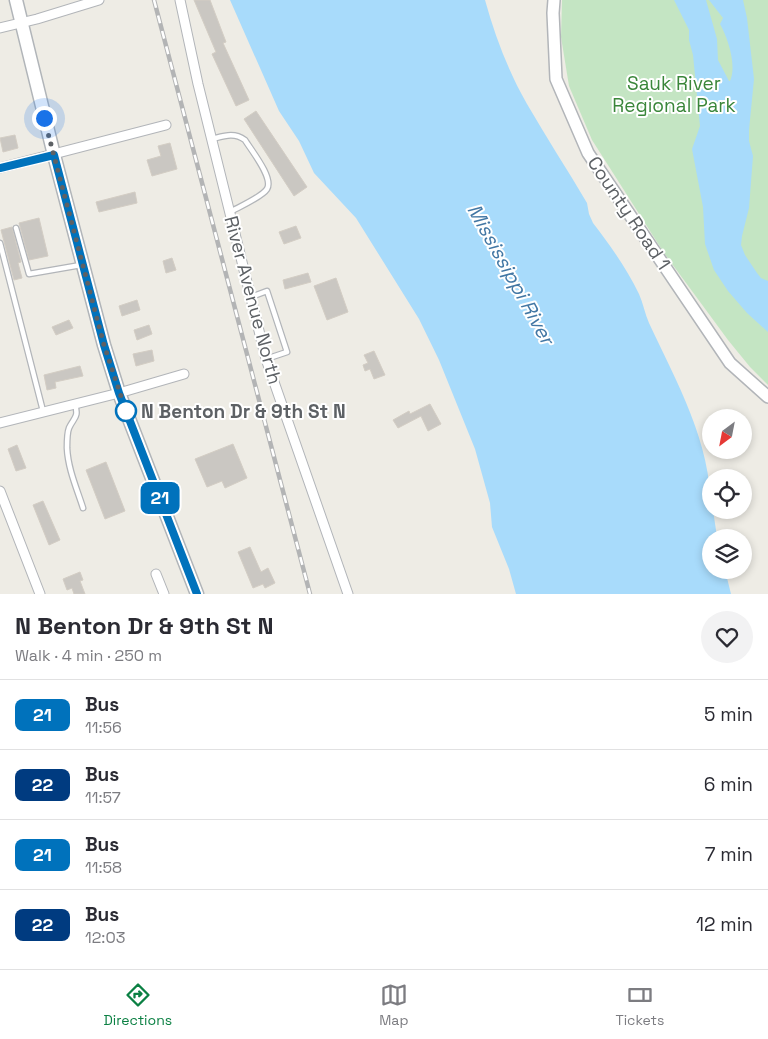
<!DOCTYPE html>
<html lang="en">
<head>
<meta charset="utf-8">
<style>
  body { margin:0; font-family:"Space Grotesk",sans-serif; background:#f2f2f3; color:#2b2b33; height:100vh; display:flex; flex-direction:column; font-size:19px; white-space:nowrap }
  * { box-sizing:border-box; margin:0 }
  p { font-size:16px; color:#7c7c81 }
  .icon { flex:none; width:28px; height:28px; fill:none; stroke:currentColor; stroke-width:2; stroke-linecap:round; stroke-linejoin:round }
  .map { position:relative; height:594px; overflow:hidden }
  .details { display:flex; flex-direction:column; background:#fff; flex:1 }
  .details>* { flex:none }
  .badge { padding:0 10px; border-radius:8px; font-size:18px; line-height:32px }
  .needle { width:32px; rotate:212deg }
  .fabs { position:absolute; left:702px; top:409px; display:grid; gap:10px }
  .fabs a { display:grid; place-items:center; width:50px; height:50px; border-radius:50%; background:#fff; box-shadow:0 2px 8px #0003; font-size:25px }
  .you { position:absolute; width:25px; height:25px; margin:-12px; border:4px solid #fff; border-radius:50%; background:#1a73e8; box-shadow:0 0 0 8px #1a73e833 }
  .map>.badge { position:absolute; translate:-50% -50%; box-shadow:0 0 0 2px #fff }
  .round { display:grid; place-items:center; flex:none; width:52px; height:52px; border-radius:26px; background:#f2f2f3 }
  .overview { display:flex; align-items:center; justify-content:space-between; height:85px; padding:0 15px }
  h1 { font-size:24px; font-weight:700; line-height:38px }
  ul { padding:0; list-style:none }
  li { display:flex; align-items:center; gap:15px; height:70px; padding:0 15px; border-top:1px solid #e1e1e2 }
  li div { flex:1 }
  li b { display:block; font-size:19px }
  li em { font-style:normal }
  li .badge { min-width:55px; font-weight:700; text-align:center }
  .dock { display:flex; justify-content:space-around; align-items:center; height:70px; border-top:1px solid #e1e1e2; background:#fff; font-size:14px; color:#7c7c81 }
  .dock a { display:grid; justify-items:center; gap:2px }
  .dock .selected { color:#0b8043 }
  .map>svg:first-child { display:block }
  .green { fill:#c4e5c3 }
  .water { fill:#a8dbfb }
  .building { fill:#cac7c2; stroke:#d3cdc4 }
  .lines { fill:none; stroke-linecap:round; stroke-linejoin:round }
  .service-casing { stroke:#b2b5b9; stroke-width:7 }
  .minor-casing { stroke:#b2b5b9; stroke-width:11 }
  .tertiary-casing { stroke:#b2b5b9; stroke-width:14 }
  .secondary-casing { stroke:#b1b5b9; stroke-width:15 }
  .service { stroke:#fff; stroke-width:4.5 }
  .minor { stroke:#fff; stroke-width:9 }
  .tertiary { stroke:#fff; stroke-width:11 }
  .secondary { stroke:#fff; stroke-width:12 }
  .rail-casing { stroke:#b3b4b5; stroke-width:4.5 }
  .rail { stroke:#fff; stroke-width:2.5; stroke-dasharray:8; stroke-linecap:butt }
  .line-casing { stroke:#fff; stroke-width:11 }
  .line { stroke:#0072bc; stroke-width:8 }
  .walk { stroke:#5d6165; stroke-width:5; stroke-dasharray:0 9 }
  .stop-dot { fill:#fff; stroke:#0072bc; stroke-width:2.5 }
  .labels { text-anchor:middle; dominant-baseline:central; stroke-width:4; stroke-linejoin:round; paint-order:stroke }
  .park-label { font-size:19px; fill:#3a863a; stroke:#fff }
  .street-label { font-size:19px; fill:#5d6165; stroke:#fff }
  .stop-label { font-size:19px; font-weight:bold; fill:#5d6165; stroke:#fff; text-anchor:start }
  .water-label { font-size:20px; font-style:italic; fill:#4277a4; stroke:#fff }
</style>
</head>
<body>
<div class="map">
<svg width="768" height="594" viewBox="0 0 768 594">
  <rect width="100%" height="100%" fill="#eeece5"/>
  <polygon class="green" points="562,0 768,0 768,385 750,367 728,340 664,253 592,140 569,86 561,37"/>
  <g class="water">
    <path d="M 230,0 L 485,0 C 495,36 508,71 527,104 C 546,137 567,169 587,203 L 589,214 L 593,223 C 610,245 627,269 639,294 C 643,303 645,314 649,323 C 677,383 711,442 711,510 L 713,510 L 717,537 L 711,538 L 711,570 L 725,570 L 731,594 L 516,594 L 509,569 L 492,527 L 490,503 L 475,449 L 439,360 L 419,319 L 356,218 L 314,173 L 299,141 L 279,111 Z"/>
    <path d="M 674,0 L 706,0 L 717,39 L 718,60 L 729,81 L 730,81 C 737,66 728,38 720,24 L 723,18 L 709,0 L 743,0 L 747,18 L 754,79 L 749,130 L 749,141 L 753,156 L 749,208 L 742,236 L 741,245 L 745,255 L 757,273 L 761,278 L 768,281 L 768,332 L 747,313 L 728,291 L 714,270 L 705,244 L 703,207 L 692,149 L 700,126 L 693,55 L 689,40 L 689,30 Z"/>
  </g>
  <g class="building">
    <polygon points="194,0 210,0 226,42 223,43 249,100 236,106 212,54 216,52"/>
    <polygon points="256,111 307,187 294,196 244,119"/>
    <polygon points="15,135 18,148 3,152 0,138"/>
    <polygon points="170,143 177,169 152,176 147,160 161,156 158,146"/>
    <polygon points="135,192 137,203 99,212 96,202"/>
    <polygon points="39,218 48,256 29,260 19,223"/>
    <polygon points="296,226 301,238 284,244 279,232"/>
    <polygon points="12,227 21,262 18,263 22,278 14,280 1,230"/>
    <polygon points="172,258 176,270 166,273 163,261"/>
    <polygon points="308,273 311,282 285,289 283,280"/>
    <polygon points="336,278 348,312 327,320 314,286"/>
    <polygon points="137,300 140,310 122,316 119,306"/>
    <polygon points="69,320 73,328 56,335 52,327"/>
    <polygon points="149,325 152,334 137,340 134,330"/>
    <polygon points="152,350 154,361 136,366 133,354"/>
    <polygon points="374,351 385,375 374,379 370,369 365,371 363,365 368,363 364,355"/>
    <polygon points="80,366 83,376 55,382 56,388 47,390 44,375"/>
    <polygon points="430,404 441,424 428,431 421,416 398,428 393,420 409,411 410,414"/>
    <polygon points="233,444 247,478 225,488 222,481 207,487 195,459"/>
    <polygon points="17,445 26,468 16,471 8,449"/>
    <polygon points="106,462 125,511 105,519 86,470"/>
    <polygon points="43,501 60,540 49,545 33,505"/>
    <polygon points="250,547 261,572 268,568 275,583 265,588 263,584 253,588 238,552"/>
    <polygon points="80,572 83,580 80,581 85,594 74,594 72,588 67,590 63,579"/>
  </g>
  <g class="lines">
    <g class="service-casing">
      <g id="service">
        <path d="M 212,139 C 224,136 234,132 245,140 C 251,150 274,178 267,189 C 262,197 239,207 230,212"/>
        <polyline points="16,228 29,274 81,265"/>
        <polyline points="0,243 43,411"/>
        <polyline points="251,297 267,291 287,352 266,359"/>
        <path d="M 75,404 C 79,418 74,417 69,428 C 67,433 67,443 67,448 C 68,469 77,489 83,508"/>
      </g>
    </g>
    <g class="minor-casing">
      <g id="minor">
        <polyline points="180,0 198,84 266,359 348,594"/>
        <polyline points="0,28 37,19 99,0"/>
        <polyline points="0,168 166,125"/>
        <polyline points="0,423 119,393 184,374"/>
        <polyline points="0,491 40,594"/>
        <polyline points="156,574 164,594"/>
      </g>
    </g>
    <g class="tertiary-casing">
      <polyline id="tertiary" points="554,0 553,13 556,79 588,153 730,363 768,397"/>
    </g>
    <g class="secondary-casing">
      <polyline id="secondary" points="16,0 54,155 104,345 119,393 197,594"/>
    </g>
    <use href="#service" class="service"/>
    <use href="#minor" class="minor"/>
    <use href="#tertiary" class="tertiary"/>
    <use href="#secondary" class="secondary"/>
    <g class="rail-casing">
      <polyline id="rail" points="154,0 310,594"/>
    </g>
    <use href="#rail" class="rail"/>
  </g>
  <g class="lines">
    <g class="line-casing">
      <polyline id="line" points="0,168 54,155 104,345 119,393 197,594"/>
    </g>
    <use href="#line" class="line"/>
    <polyline class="walk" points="44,118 104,345 126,411"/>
  </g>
  <circle class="stop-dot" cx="126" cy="411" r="10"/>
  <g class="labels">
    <g class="park-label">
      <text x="674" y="83">Sauk River<tspan x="674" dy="22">Regional Park</tspan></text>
    </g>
    <g class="street-label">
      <text transform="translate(629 213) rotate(56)">County Road 1</text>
      <text transform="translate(253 300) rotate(75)">River Avenue North</text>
    </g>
    <g class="stop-label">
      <text x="141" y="411">N Benton Dr &amp; 9th St N</text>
    </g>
    <g class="water-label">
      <text transform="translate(511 274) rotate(61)">Mississippi River</text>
    </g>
  </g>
</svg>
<div class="fabs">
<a><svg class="needle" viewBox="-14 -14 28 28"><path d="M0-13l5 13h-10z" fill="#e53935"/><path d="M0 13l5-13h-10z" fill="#7c7c81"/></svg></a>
<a><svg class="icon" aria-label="locate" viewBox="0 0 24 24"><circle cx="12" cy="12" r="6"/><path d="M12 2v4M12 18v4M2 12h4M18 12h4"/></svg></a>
<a><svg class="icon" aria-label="layers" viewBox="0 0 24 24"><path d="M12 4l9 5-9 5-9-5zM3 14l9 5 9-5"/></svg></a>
</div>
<div class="you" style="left:44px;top:118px"></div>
<b class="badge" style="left:160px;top:498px;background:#0072bc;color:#fff">21</b>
</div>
<section class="details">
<div class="overview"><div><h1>N Benton Dr &amp; 9th St N</h1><p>Walk · 4 min · 250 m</p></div><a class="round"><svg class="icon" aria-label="heart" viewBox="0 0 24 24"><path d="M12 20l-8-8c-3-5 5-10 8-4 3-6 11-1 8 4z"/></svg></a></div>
<ul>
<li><span class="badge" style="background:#0072bc;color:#fff">21</span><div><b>Bus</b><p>11:56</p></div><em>5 min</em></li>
<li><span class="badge" style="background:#003b80;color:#fff">22</span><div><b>Bus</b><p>11:57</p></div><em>6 min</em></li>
<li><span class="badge" style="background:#0072bc;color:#fff">21</span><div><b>Bus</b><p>11:58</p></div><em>7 min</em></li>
<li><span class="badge" style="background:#003b80;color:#fff">22</span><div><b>Bus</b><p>12:03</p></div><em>12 min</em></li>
</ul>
</section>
<nav class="dock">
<a class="selected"><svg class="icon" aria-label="directions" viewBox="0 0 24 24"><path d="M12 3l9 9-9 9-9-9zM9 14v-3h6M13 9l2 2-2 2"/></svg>Directions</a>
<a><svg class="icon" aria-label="map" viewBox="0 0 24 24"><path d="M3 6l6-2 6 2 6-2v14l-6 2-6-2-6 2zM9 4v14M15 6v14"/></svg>Map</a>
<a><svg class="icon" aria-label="tickets" viewBox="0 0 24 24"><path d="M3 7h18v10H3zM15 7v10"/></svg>Tickets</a>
</nav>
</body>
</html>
